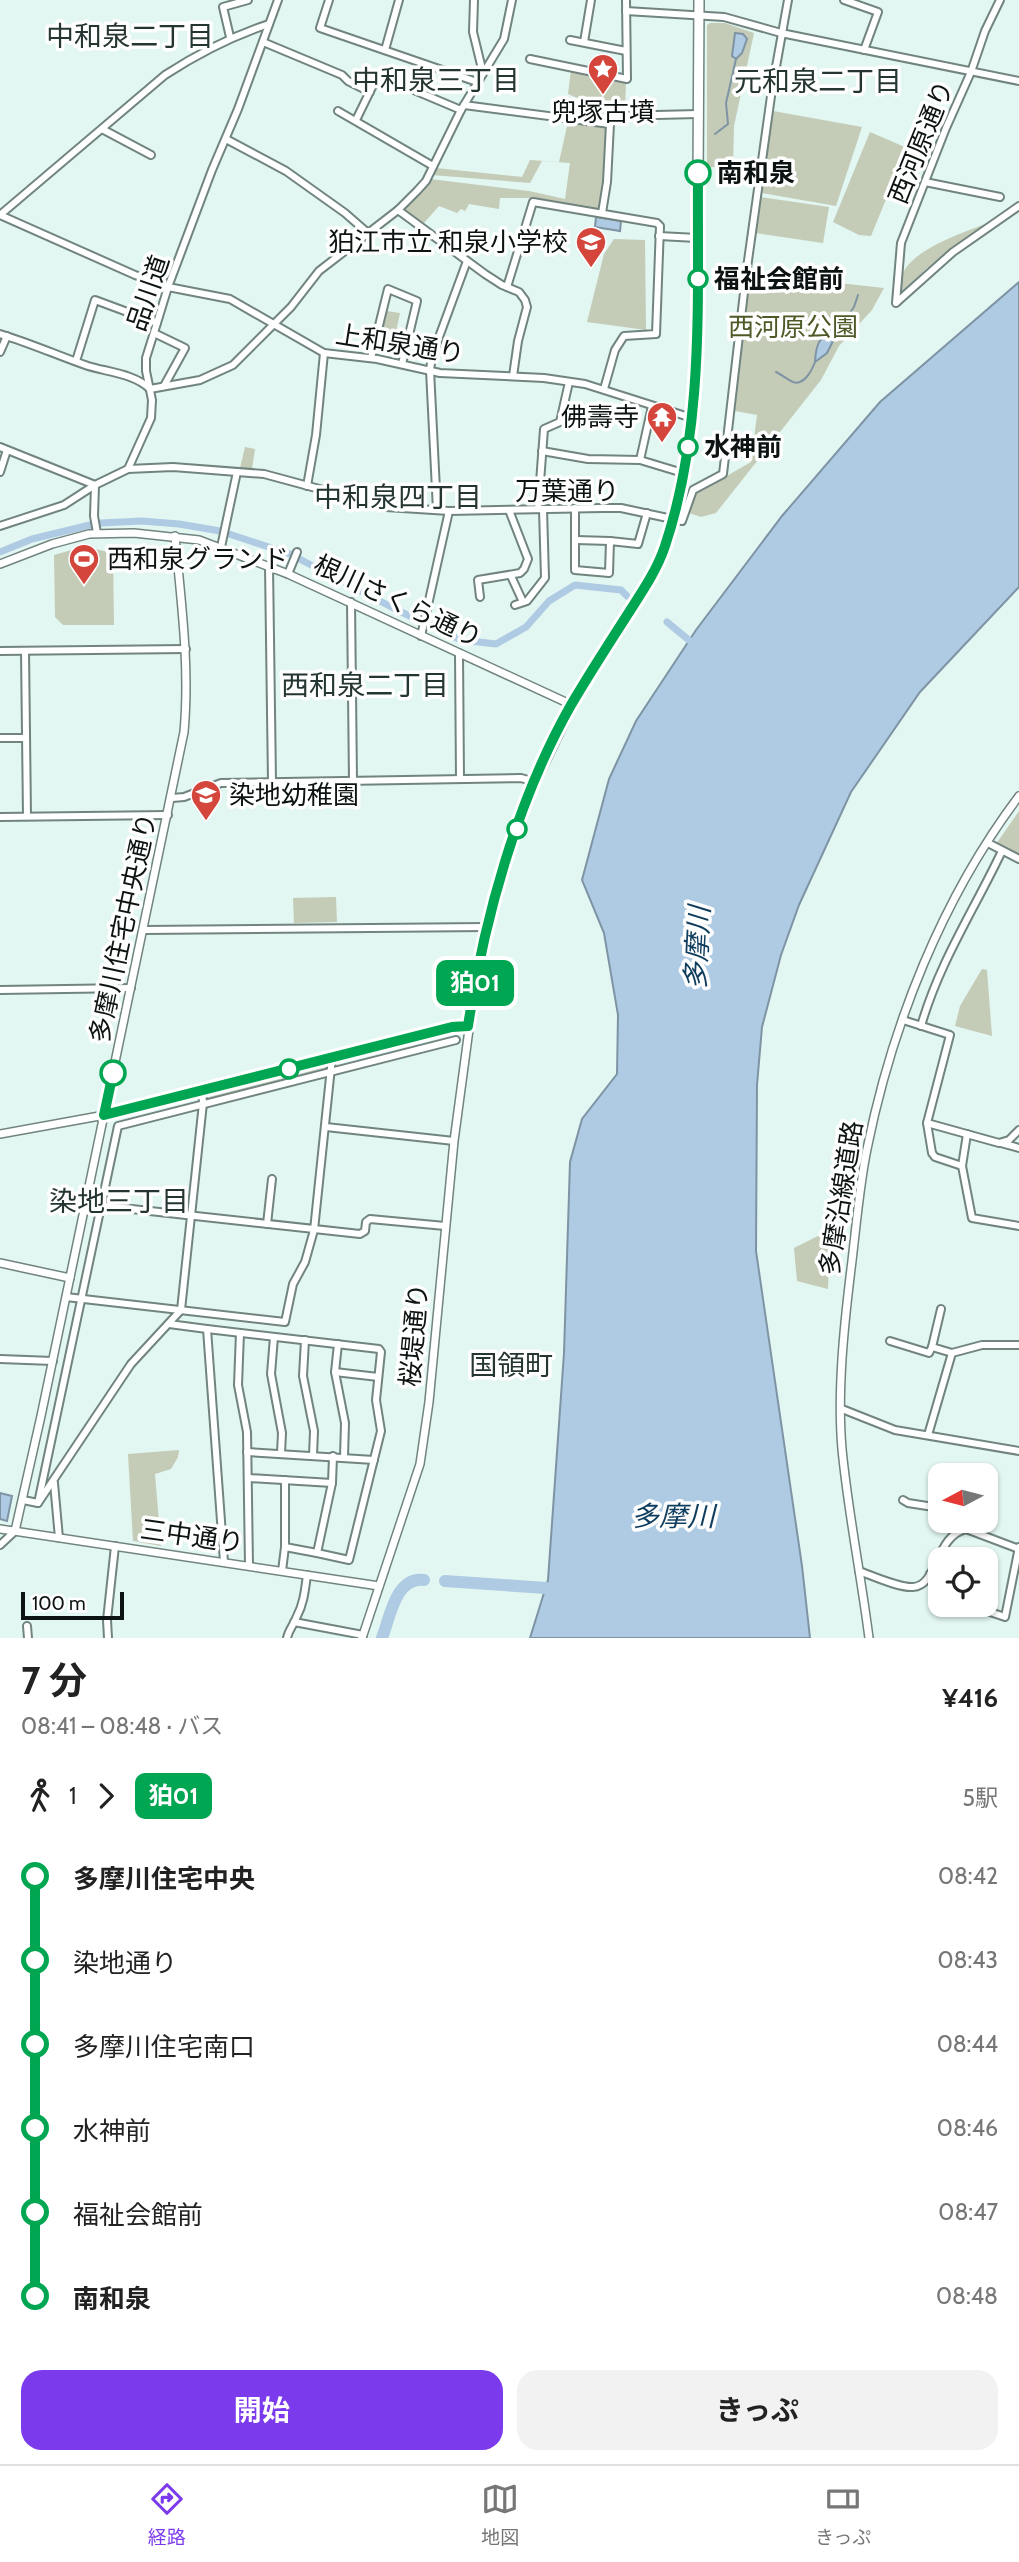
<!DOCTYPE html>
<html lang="ja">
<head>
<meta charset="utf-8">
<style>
  body { margin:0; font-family:Cabin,"Noto Sans JP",sans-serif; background:#f2f2f2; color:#222; height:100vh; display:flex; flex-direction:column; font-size:26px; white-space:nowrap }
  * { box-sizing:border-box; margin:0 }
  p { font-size:23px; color:#767676 }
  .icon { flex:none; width:38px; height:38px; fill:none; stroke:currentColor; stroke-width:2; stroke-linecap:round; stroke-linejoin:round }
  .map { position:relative; height:1638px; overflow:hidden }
  .panel { display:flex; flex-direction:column; background:#fff; flex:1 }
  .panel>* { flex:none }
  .badge { padding:0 14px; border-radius:10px; font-size:24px; line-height:46px }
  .needle { width:46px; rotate:263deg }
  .tools { position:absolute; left:928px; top:1463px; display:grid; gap:14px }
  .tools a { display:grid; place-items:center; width:70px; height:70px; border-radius:14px; background:#fff; box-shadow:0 2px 5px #0004; font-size:35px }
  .scale { position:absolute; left:21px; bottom:18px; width:103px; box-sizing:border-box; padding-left:7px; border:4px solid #0c1312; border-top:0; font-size:19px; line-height:24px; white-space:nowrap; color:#0c1312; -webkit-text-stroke:5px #fefefe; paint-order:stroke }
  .map>.badge { position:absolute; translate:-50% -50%; box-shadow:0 0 0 4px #fff }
  .legs { display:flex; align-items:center; gap:10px; height:77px; padding:0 21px; font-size:23px }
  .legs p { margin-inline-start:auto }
  .head { display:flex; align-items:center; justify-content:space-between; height:119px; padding:0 21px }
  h1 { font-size:38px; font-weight:700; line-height:52px }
  .primary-button { display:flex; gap:14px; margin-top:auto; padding:14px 21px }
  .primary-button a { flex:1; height:80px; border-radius:21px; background:#7c3aed; color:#fff; font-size:28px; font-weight:700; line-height:80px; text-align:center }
  .primary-button a+a { background:#f2f2f2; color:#222 }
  ul { padding:0 21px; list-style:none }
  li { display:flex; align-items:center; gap:24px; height:84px; font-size:26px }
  li i { display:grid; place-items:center; width:10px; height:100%; margin:0 9px; background:currentColor }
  li i::after { content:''; width:18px; height:18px; margin:-9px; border:5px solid; border-radius:50%; background:#fff }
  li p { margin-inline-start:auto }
  li:first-child i { background:linear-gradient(#0000 50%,currentColor 0) }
  li:last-child i { background:linear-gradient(currentColor 50%,#0000 0) }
  .menu { display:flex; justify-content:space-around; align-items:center; height:98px; border-top:2px solid #e0e0e0; background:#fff; font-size:19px; color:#767676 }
  .menu a { display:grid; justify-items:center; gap:4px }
  .menu .active { color:#7c3aed }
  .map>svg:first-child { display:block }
  .green { fill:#c4cbb6 }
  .water { fill:#afcbe3; stroke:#7e94a4; stroke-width:2 }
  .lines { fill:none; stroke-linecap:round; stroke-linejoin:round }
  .stream { stroke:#7e94a4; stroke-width:2 }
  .canal { stroke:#afcbe3; stroke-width:7 }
  .river { stroke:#afcbe3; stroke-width:12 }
  .minor-casing { stroke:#718480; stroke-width:10 }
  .tertiary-casing { stroke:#718480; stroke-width:10 }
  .secondary-casing { stroke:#718480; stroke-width:12 }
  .minor { stroke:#fff; stroke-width:6 }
  .tertiary { stroke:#fff; stroke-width:7 }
  .secondary { stroke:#fff; stroke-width:9 }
  .line-1-casing { stroke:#fff; stroke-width:16 }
  .line-1 { stroke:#00a651; stroke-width:10 }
  .stop-1-dot { fill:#fff; stroke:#00a651; stroke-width:3.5 }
  .labels { text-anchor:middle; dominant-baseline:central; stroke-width:7; stroke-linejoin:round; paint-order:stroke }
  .poi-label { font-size:26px; fill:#0c1312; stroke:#fefefe; text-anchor:end }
  .street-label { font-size:26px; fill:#0c1312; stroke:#fefefe }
  .stop-label { font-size:26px; font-weight:bold; fill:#0c1312; stroke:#fefefe; text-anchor:start }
  .park-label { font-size:26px; fill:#4d5a27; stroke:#fefefe }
  .neighbourhood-label { font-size:28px; fill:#253532; stroke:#fefefe }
  .water-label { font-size:28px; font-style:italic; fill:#0f3d5e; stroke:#fefefe }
</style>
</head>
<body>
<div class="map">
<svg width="1019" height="1638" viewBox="0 0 1019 1638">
  <rect width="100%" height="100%" fill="#e2f6f2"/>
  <g class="green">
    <polygon points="710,23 725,23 754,33 734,126 733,164 707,168 707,25"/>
    <polygon points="571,70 626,81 625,111 613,113 607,121 580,116 582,100 568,94"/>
    <polygon points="773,111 862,127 836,206 762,193"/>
    <polygon points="568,122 606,126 607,128 600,210 532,198 500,198 499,209 469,204 465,211 461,209 457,213 439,206 423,224 404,210 430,179 529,191 565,199 570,163 542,161 530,183 432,175 436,168 522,177 530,160 559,162"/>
    <polygon points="870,132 907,148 871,236 859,235 833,222"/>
    <polygon points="761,197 829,207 823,243 756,233"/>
    <path d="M 985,224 L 927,268 L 899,295 C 900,288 900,278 903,273 C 914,249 962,233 985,224 Z"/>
    <polygon points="614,239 645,240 646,330 587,322 604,254"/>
    <polygon points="749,273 884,288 872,310 839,346 821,380 716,513 701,517 689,513 692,496 751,462 757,415 735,411"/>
    <polygon points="387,311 400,313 396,332 383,329"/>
    <polygon points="245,447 255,449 252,469 240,468"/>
    <polygon points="90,548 113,553 114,625 63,625 55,617 54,555 75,549"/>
    <polygon points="1019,811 1019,855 996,844"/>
    <polygon points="336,897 337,922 294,923 293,898"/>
    <polygon points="982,969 987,970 992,1036 955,1026 960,1006"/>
    <polygon points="329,1066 328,1070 207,1100 205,1098"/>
    <polygon points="830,1230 828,1289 797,1281 794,1248"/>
    <polygon points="179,1450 178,1457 171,1469 155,1474 161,1546 133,1541 128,1454"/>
  </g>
  <g class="water">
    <polygon points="735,33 743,34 747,39 742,53 736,59 732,56"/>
    <polygon points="596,217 621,221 620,231 595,227"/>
    <polygon points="1019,282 1019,587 920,692 851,792 799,905 781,955 762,1027 757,1085 756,1251 802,1566 810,1638 530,1638 548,1580 564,1353 570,1162 582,1119 617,1074 618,1015 604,933 582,880 609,779 636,721 696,630 782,516 880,402"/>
    <path d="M 840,327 L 827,353 L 815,362 C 816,339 821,337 840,327 Z"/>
    <polygon points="0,1493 12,1496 7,1521 0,1519"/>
  </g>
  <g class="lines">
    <g class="stream">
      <polyline points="715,134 728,124 726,103 736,59"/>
      <polyline points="840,327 854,307 858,295"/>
      <path d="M 776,372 C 782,375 788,380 793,382 C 804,386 812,370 815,362"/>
    </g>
    <g class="canal">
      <polyline points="101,523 142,521 179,524 220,531 290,554 399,611 461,640 496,644 526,627 549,601 575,585 621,590 627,596"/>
      <polyline points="0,552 32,539 90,525"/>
      <polyline points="667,622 690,641"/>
    </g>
    <g class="river">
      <polyline points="445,1581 546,1588 563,1592"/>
      <path d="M 382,1638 C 390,1617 396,1576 424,1580"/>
    </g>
    <g class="minor-casing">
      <g id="minor">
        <polyline points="329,0 320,28 477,82"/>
        <polyline points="474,0 473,32 483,73"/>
        <polyline points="844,0 878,12 864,50"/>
        <polyline points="626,11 724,17 781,33 1019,81"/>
        <polyline points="230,37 223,7 248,0"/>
        <polyline points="570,40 626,51"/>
        <polyline points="263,42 342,75 348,81 370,92"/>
        <polyline points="584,42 591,0"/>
        <polyline points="385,50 399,0"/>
        <polyline points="530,59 627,79 626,0"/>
        <polyline points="464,105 610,124"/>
        <polyline points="338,111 433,166"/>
        <polyline points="356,120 378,75 461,110"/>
        <polyline points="102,129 151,155"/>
        <polyline points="226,139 286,171 345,213 369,234"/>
        <polyline points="925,182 1000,197"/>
        <polyline points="398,210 485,274 502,285 519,292 525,300 527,307 518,341 513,376"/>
        <polyline points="602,213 607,182 610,124 614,116 698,114"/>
        <polyline points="0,215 135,275 168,287 230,299 324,353 377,359 440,373 544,378 585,384 692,418"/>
        <path d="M 0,215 L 165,75 C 199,53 232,36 269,24"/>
        <polyline points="659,236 697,238"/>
        <polyline points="507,287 533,202 657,223 660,226 656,334 624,336 615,350 604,389"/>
        <polyline points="897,302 953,252 1019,206"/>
        <polyline points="896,303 901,243 946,128 971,72 985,31 1000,0"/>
        <polyline points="154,333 185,348 164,386"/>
        <path d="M 0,334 C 30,343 59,356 88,366 C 108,372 135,374 150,389 L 200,380 L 233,365 L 291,307 L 319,271 L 398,210 L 417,191 L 426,181 L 461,110 L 504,39 L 512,0"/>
        <polyline points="0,352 7,336"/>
        <polyline points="371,358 388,289 417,301 402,364"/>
        <polyline points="76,361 95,300 157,323"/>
        <polyline points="0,447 95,485 94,516 97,533"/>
        <polyline points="542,451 588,459 640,460 683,473"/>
        <polyline points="640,460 652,406"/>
        <polyline points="128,469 173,467 264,474 386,507 449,511 602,508 621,508 682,521 693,490 723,474 746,275 772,89 788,0"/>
        <polyline points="0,472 7,450"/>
        <polyline points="307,486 316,435 324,353"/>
        <polyline points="575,508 575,570 609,573 610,541 638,544 647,513"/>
        <polyline points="538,509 544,429 560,422 569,382"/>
        <polyline points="437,510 430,370 432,356 467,261"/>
        <polyline points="0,526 64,505 95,485 128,469 151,418 152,400 146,371 146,358 157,323 168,287 212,170 238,109 278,0"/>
        <polyline points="576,540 610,541"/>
        <polyline points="221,547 237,472"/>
        <polyline points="269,566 272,782"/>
        <polyline points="288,574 297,552"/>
        <polyline points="511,576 523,602"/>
        <polyline points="480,597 478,580 520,573 524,569 528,559 509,510"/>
        <polyline points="351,602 353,781"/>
        <polyline points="515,605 527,601 545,578 543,509"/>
        <polyline points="421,636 449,511"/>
        <polyline points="0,651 186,649"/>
        <polyline points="25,651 27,816"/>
        <polyline points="459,653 460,779"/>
        <polyline points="0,738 26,738"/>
        <polyline points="172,798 184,797 221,783 521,778 535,782"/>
        <polyline points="0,817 168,815"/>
        <polyline points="988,843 1019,859"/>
        <polyline points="144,930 487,927"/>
        <polyline points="0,990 131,988"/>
        <polyline points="903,1020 950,1035 927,1123 932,1153 935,1157 962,1166 967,1134"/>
        <path d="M 921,1026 C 939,963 974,910 1002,851"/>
        <polyline points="927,1123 999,1143 1009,1140 1019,1130"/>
        <polyline points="326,1127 454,1141"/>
        <polyline points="1001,1143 1019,1148"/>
        <polyline points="962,1166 972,1218 1019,1226"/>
        <polyline points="86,1204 360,1234 365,1231 366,1222 370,1219 445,1226"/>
        <polyline points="267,1224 272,1179"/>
        <polyline points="66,1297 285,1322 293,1284 305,1262 314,1230 332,1058"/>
        <polyline points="941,1309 932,1347 952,1353"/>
        <polyline points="169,1324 207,1329 224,1562"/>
        <polyline points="207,1329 379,1349 381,1352 376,1400 381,1431 349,1560 317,1553"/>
        <polyline points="240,1333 238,1385 247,1432 249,1566"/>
        <polyline points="274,1337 271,1374 282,1433 281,1453"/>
        <polyline points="305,1340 303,1376 314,1431 313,1455"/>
        <polyline points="890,1341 929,1353 932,1347"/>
        <polyline points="338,1344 335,1372 345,1423 344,1457"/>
        <polyline points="0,1359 53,1361"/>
        <polyline points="335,1372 378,1377"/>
        <polyline points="842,1409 895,1430 1019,1451"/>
        <polyline points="928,1435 952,1353 982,1345 1019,1345"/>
        <polyline points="247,1452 374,1460"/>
        <polyline points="248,1478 332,1483"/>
        <polyline points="54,1483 59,1538"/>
        <polyline points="985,1488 986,1486"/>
        <polyline points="23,1500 38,1503 131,1364 181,1310 203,1103 202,1090"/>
        <polyline points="903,1500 908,1503 940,1508"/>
        <polyline points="38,1503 118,1126 456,1040"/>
        <polyline points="0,1545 15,1531"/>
        <polyline points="285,1547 317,1553 332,1483 333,1456"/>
        <polyline points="282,1571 285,1547 285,1480"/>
        <path d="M 859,1571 C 873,1576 899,1588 913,1587 C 938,1586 935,1536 966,1529 L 1019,1549"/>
        <polyline points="930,1574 940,1585"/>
        <polyline points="969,1605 1005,1617 1019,1547"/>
        <polyline points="294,1622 363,1635"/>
        <polyline points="27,1626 28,1638"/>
        <polyline points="108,1638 107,1620 115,1546"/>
        <path d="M 287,1638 C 289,1629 294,1625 297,1616 C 304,1603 305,1589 307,1575"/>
      </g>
    </g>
    <g class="tertiary-casing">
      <g id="tertiary">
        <polyline points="0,564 52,544 89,534 134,533 199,540 288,574 572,705"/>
        <polyline points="0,1134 105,1115 452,1027 468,1026"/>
        <polyline points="0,1263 70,1278"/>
        <polyline points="0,1529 379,1586"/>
        <path d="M 15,1531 L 41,1416 L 184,732 C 190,666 181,601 175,536"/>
        <polyline points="362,1638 420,1464 429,1402 454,1141 477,970 498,887 535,782"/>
        <path d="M 869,1638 C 861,1575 848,1512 842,1449 C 837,1392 844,1326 851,1269 C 856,1229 859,1188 867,1149 C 892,1025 942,898 1019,796"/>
      </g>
    </g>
    <g class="secondary-casing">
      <polyline id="secondary" points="535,782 572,705 646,585 665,546 673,519 691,427 697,371 699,0"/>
    </g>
    <use href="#minor" class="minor"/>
    <use href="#tertiary" class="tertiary"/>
    <use href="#secondary" class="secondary"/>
  </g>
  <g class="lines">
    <g class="line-1-casing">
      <path id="line-1" d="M 113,1073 L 104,1115 L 452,1027 L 468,1026 C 484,919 517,800 571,705 C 588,676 606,648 624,620 C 639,596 656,573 665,546 C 705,426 697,298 698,173"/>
    </g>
    <use href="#line-1" class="line-1"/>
  </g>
  <defs>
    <g id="sight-pin" transform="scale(1.575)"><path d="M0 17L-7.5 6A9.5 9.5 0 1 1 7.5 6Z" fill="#d4463b" stroke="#fefefe"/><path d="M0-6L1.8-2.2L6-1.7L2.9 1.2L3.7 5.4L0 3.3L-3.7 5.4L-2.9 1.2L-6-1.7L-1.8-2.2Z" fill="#fff"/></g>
    <g id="school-pin" transform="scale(1.575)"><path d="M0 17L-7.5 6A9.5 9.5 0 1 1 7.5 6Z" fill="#d4463b" stroke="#fefefe"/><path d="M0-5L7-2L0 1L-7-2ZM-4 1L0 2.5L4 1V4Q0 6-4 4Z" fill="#fff"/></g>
    <g id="temple-pin" transform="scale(1.575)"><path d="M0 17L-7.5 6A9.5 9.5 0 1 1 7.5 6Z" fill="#d4463b" stroke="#fefefe"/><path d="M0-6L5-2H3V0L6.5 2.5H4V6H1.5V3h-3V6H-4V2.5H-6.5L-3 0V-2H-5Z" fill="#fff"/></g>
    <g id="stadium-pin" transform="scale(1.575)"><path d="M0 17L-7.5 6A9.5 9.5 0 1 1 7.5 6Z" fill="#d4463b" stroke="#fefefe"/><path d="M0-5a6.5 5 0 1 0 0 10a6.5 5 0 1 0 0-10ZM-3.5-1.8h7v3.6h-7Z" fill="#fff"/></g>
  </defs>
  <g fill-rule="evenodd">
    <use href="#sight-pin" x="603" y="69"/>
    <use href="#school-pin" x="591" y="242"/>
    <use href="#temple-pin" x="662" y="417"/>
    <use href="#stadium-pin" x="84" y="559"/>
    <use href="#school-pin" x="206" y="795"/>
  </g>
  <g class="stop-1-dot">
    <circle cx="698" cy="173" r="12"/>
    <circle cx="698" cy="279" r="9"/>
    <circle cx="688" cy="447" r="9"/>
    <circle cx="517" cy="829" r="9"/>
    <circle cx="289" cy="1069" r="9"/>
    <circle cx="113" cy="1073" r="12"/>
  </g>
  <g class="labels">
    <g class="poi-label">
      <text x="603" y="112" text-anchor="middle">兜塚古墳</text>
      <text x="568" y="242">狛江市立 和泉小学校</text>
      <text x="639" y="417">佛壽寺</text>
      <text x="107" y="559" text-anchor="start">西和泉グランド</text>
      <text x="229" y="795" text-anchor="start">染地幼稚園</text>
    </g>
    <g class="street-label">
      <text transform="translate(921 142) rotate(-68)">西河原通り</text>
      <text transform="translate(148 293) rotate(-71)">品川道</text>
      <text transform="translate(400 344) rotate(9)">上和泉通り</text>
      <text x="567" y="491">万葉通り</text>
      <text transform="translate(398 601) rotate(25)">根川さくら通り</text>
      <text transform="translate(123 928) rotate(-78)">多摩川住宅中央通り</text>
      <text transform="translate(841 1198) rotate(-81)">多摩沿線道路</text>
      <text transform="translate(414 1335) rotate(-85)">桜堤通り</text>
      <text transform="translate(192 1536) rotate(8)">三中通り</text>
    </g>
    <g class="stop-label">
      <text x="717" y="173">南和泉</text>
      <text x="714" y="279">福祉会館前</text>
      <text x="704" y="447">水神前</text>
    </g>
    <g class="park-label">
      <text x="793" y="327">西河原公園</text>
    </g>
    <g class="neighbourhood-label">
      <text x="130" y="36">中和泉二丁目</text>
      <text x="436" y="80">中和泉三丁目</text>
      <text x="818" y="81">元和泉二丁目</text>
      <text x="398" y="497">中和泉四丁目</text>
      <text x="365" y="685">西和泉二丁目</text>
      <text x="119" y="1201">染地三丁目</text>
      <text x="511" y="1365">国領町</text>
    </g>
    <g class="water-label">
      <text transform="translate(697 948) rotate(-87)">多摩川</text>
      <text x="673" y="1516">多摩川</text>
    </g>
  </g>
</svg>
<div class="tools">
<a><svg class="needle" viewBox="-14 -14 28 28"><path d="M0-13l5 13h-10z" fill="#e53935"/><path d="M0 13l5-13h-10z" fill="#767676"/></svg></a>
<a><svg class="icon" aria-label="locate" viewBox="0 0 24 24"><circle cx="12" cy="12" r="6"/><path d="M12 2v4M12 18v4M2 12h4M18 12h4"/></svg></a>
</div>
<div class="scale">100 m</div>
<b class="badge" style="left:475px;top:983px;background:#00a651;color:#fff">狛01</b>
</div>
<section class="panel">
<div class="head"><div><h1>7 分</h1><p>08:41 – 08:48 · バス</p></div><b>¥416</b></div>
<div class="legs"><svg class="icon" aria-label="walk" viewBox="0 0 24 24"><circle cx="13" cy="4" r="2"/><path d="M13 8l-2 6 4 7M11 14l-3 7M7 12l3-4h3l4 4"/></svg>1<svg class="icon" aria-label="forward" viewBox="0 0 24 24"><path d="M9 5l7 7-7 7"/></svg><b class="badge" style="background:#00a651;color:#fff">狛01</b><p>5駅</p></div>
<ul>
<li><i style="color:#00a651"></i><b>多摩川住宅中央</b><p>08:42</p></li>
<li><i style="color:#00a651"></i><span>染地通り</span><p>08:43</p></li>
<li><i style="color:#00a651"></i><span>多摩川住宅南口</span><p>08:44</p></li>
<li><i style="color:#00a651"></i><span>水神前</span><p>08:46</p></li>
<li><i style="color:#00a651"></i><span>福祉会館前</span><p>08:47</p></li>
<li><i style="color:#00a651"></i><b>南和泉</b><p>08:48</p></li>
</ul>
<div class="primary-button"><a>開始</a><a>きっぷ</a></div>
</section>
<nav class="menu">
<a class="active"><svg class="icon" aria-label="directions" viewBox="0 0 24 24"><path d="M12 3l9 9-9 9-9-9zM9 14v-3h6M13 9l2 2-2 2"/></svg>経路</a>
<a><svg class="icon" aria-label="map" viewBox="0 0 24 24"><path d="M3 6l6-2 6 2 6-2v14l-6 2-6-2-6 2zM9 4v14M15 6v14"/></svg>地図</a>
<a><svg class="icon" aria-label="tickets" viewBox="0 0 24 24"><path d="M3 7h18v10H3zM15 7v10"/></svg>きっぷ</a>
</nav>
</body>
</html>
